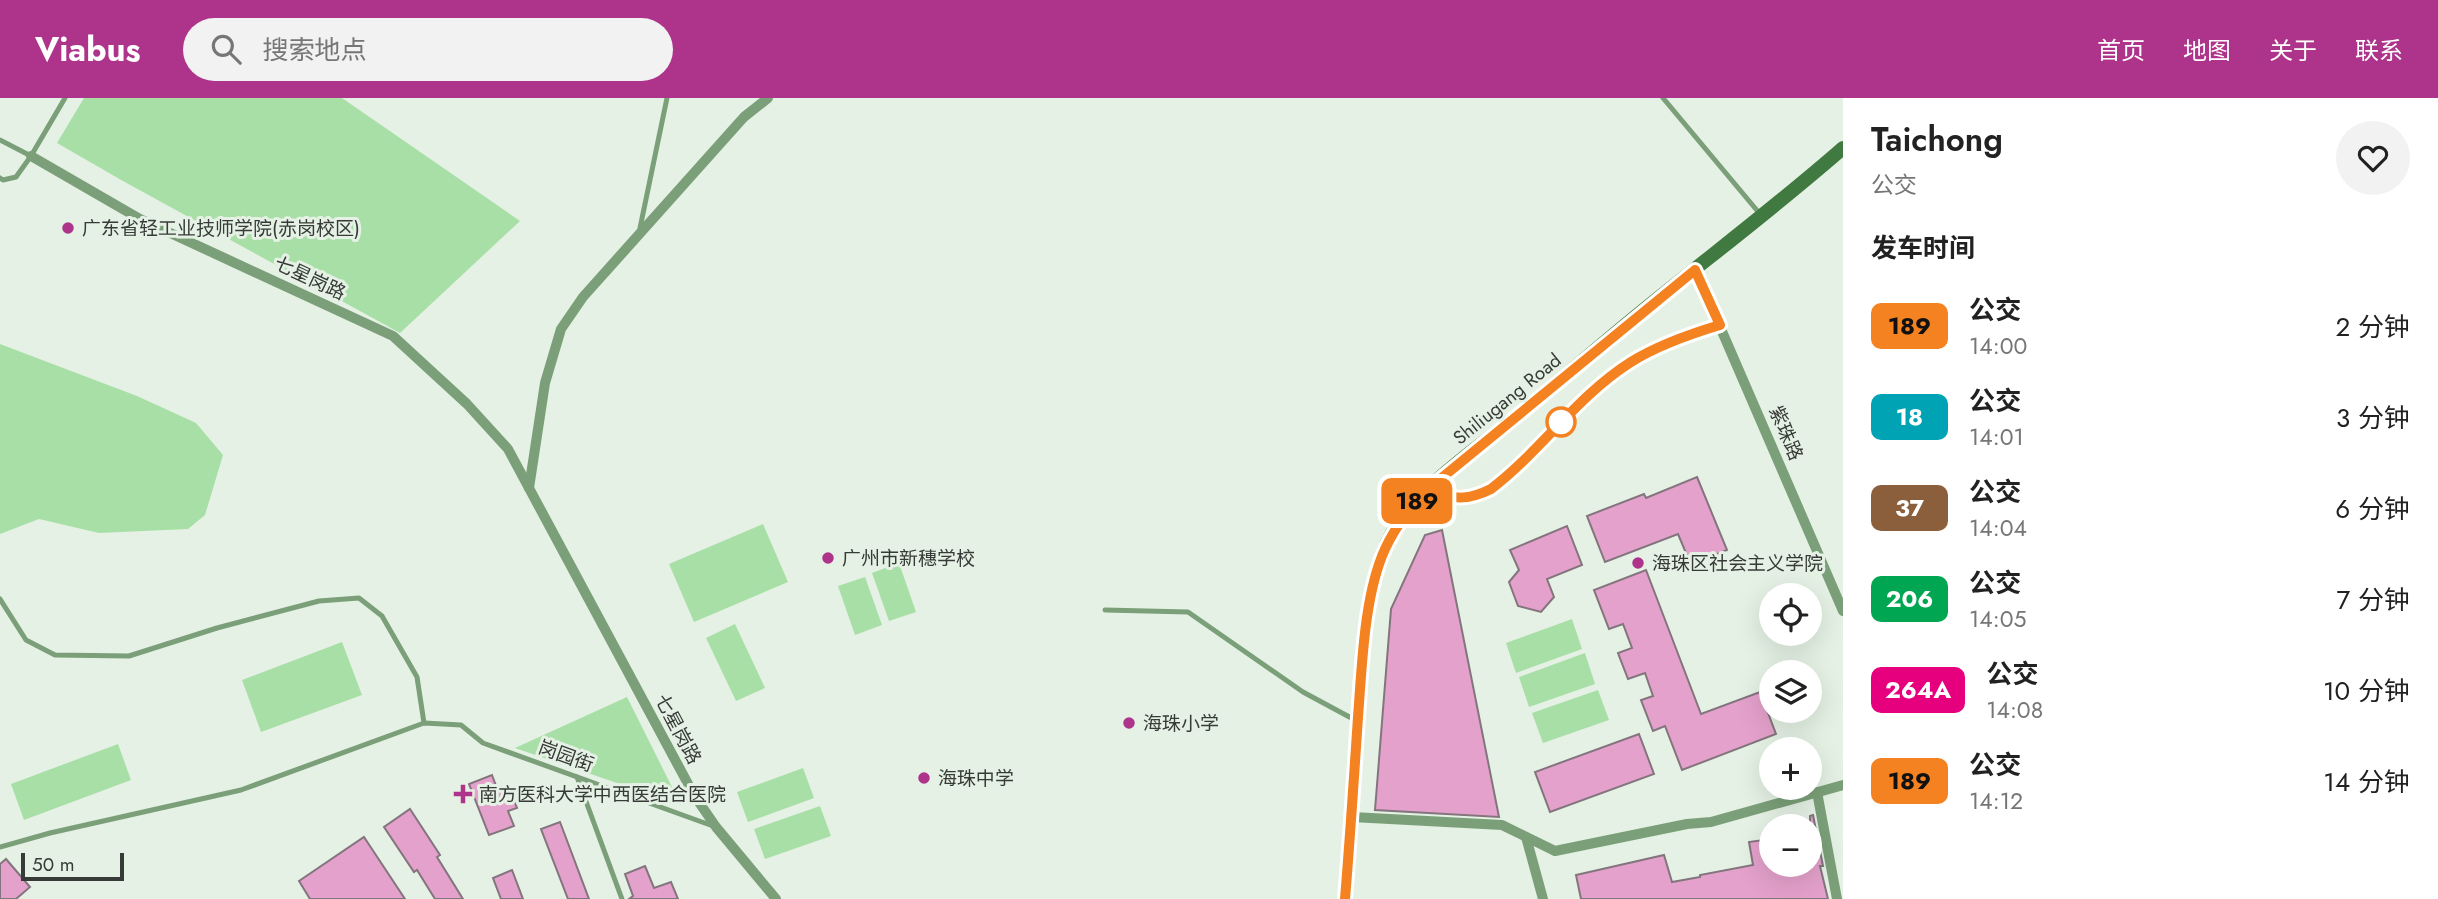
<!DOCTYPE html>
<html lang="zh">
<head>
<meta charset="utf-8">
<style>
  body { margin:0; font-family:Jost,"Noto Sans SC",sans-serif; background:#f2f2f2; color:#222; height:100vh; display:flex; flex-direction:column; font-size:26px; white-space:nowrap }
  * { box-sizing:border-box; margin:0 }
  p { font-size:23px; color:#767676 }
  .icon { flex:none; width:38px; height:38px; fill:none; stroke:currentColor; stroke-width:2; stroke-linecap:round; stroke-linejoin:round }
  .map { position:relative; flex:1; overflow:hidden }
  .sheet { display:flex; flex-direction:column; background:#fff; width:595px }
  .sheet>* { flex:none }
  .badge { padding:0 14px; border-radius:10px; font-size:24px; line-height:46px }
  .controls { position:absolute; left:1759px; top:485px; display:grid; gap:14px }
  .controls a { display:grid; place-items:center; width:63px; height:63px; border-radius:50%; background:#fff; box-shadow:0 7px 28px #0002; font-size:35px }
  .scale { position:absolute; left:21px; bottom:18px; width:103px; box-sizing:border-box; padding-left:7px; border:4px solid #373b37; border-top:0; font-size:19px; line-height:24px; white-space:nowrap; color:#373b37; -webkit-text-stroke:5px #e5f1e4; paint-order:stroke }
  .map>.badge { position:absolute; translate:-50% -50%; box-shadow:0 0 0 4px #fff }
  h2 { padding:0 28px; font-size:26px; line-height:63px }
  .round { display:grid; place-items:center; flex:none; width:74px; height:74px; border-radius:37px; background:#f2f2f2 }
  .head { display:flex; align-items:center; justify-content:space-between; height:119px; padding:0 28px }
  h1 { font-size:33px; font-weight:600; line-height:52px }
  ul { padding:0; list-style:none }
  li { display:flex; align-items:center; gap:21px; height:91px; padding:0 28px }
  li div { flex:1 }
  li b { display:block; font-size:26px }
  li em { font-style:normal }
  li .badge { min-width:77px; font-weight:700; text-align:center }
  header { display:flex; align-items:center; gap:42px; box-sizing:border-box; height:98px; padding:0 35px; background:#ad348a; color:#fff }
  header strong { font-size:33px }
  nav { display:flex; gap:38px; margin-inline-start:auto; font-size:24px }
  .search { width:490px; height:63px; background:#f2f2f2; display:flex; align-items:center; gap:18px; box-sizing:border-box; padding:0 24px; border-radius:38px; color:#767676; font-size:26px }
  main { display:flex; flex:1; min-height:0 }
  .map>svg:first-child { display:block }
  .green { fill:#a8dfa7 }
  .building { fill:#e4a1cb; stroke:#83757d; stroke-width:2 }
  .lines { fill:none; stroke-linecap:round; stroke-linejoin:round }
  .lane { stroke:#7ba079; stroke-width:5 }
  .street { stroke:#7ba079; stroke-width:10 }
  .secondary { stroke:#417a41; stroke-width:14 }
  .line-casing { stroke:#fff; stroke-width:16 }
  .line { stroke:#f58220; stroke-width:10 }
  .poi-dot { fill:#ad348a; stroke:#e5f1e4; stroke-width:2.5 }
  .stop-dot { fill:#fff; stroke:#f58220; stroke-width:3.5 }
  .labels { text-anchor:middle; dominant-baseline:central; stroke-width:6; stroke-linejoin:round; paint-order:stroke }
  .poi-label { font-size:19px; fill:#373b37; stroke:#e5f1e4; text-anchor:start }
  .street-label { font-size:19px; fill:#373b37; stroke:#e5f1e4 }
</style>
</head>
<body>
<header>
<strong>Viabus</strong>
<div class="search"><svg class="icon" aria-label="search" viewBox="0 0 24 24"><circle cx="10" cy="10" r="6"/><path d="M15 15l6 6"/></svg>搜索地点</div>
<nav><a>首页</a><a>地图</a><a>关于</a><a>联系</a></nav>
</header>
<main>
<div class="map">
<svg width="1843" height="801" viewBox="0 0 1843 801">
  <rect width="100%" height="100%" fill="#e5f1e4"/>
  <g class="green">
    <polygon points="84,0 342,0 520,123 400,235 123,83 57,45"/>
    <polygon points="0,246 137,298 196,325 223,357 205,417 188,431 99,435 39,421 0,436"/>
    <polygon points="763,426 788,484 694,524 669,466"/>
    <polygon points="899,465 916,514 889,523 872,475"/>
    <polygon points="865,479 882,527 855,537 838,488"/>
    <polygon points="1572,521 1582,551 1516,575 1506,545"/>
    <polygon points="735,526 765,590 736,603 706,540"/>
    <polygon points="342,544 362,597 261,634 242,582"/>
    <polygon points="1585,555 1595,586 1529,609 1519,579"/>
    <polygon points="1598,592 1609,622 1543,645 1532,615"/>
    <polygon points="627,599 681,707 515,650"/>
    <polygon points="118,646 131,682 24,722 11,686"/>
    <polygon points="803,670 814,700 748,724 737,694"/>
    <polygon points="820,708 831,738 765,761 754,731"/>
  </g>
  <g class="building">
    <polygon points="1697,379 1727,452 1691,467 1678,436 1605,464 1587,418 1644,396 1646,400"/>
    <polygon points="1567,428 1582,467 1547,481 1554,499 1541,514 1518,508 1509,484 1519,472 1510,452"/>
    <polygon points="1442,432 1499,719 1375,712 1391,511 1425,437"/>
    <polygon points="1646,472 1701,616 1760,594 1776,636 1682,672 1665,628 1653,633 1641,602 1653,598 1645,575 1628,581 1618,555 1632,550 1623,526 1609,531 1594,492"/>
    <polygon points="1639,636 1654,676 1550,714 1535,674"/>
    <polygon points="492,677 498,693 509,689 517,710 508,713 514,728 489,737 469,686"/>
    <polygon points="410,711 440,757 437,759 463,801 435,801 417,772 414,774 384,729"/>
    <polygon points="1813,717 1823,768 1820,768 1828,801 1581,801 1576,777 1664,757 1672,784 1700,779 1700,777 1753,767 1749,744 1763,742 1771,766 1810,766 1810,718"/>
    <polygon points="560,724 589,801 568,801 541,731"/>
    <polygon points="364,739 405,801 310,801 299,783"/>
    <polygon points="6,761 30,789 16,801 0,801 0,766"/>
    <polygon points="645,768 654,790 671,784 678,801 629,801 633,798 625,776"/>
    <polygon points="512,772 523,801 501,801 493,780"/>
  </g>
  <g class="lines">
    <g class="lane">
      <polyline points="1663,0 1760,116"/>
      <polyline points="0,42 31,58"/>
      <polyline points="0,80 3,82 16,79 31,58 65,0"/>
      <polyline points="640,130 667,0"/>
      <polyline points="0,501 26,542 55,557 129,558 217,530 319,503 359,500 382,518 417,579 424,625"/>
      <polyline points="1105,512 1188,514 1303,594 1355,622"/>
      <polyline points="577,679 622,801"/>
      <polyline points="0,749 50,735 241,692 424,625 461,627 483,645 713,728"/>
    </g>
    <g class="street">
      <polyline points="31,58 140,121 393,238 467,306 508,351 694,697 716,729 776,801"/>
      <polyline points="1695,171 1843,513"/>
      <path d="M 1433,387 C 1449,405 1471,401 1491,391 L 1619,272 L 1647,255 L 1694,235 L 1720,227"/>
      <polyline points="529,390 545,285 561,231 583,199 744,19 768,0"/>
      <polyline points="1817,694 1837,801"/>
      <polyline points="1352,719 1502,727 1555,753 1687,726 1711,724 1843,687"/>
      <polyline points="1526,739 1543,801"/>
    </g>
    <path class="secondary" d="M 1345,801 C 1350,741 1354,681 1358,621 C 1362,566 1363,506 1383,454 C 1406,395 1469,358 1515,319 C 1566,278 1615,234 1666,194 C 1726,146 1786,100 1843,50"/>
  </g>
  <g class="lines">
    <g class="line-casing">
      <path id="line" d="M 1345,801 C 1350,740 1354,680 1358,619 C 1362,568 1364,497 1385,451 C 1397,425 1413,407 1433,387 L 1695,172 L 1720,227 C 1690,236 1658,247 1631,264 C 1577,298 1541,353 1491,391 C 1473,400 1455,404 1438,393"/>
    </g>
    <use href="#line" class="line"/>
  </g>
  <g class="poi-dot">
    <circle cx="68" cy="130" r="7"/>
    <circle cx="828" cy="460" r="7"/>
    <circle cx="1638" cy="465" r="7"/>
    <circle cx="1129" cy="625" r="7"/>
    <circle cx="924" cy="680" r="7"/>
    <path d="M459.5 685.5h7v7h7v7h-7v7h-7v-7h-7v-7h7z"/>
  </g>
  <circle class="stop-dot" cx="1561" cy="324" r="14"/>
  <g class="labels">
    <g class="poi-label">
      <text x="82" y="130">广东省轻工业技师学院(赤岗校区)</text>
      <text x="842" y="460">广州市新穗学校</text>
      <text x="1652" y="465">海珠区社会主义学院</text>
      <text x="1143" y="625">海珠小学</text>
      <text x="938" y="680">海珠中学</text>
      <text x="479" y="696">南方医科大学中西医结合医院</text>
    </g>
    <g class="street-label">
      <text transform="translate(310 180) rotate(25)">七星岗路</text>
      <text transform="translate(1507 301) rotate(-39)">Shiliugang Road</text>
      <text transform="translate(1786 335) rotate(67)">紫珠路</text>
      <text transform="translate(678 631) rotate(62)">七星岗路</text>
      <text transform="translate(566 658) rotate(20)">岗园街</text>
    </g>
  </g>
</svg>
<div class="controls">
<a><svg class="icon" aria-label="locate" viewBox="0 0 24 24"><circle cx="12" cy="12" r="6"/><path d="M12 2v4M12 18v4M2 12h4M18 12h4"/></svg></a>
<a><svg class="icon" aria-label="layers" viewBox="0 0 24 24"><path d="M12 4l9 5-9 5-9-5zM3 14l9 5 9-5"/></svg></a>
<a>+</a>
<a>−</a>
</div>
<div class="scale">50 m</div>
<b class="badge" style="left:1417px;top:403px;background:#f58220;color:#111">189</b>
</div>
<section class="sheet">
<div class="head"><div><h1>Taichong</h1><p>公交</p></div><a class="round"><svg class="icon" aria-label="heart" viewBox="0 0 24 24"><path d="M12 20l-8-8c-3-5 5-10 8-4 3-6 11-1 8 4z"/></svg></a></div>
<h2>发车时间</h2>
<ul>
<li><span class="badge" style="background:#f58220;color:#111">189</span><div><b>公交</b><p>14:00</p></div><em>2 分钟</em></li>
<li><span class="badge" style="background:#00a3b4;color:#fff">18</span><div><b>公交</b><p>14:01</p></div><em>3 分钟</em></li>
<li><span class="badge" style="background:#8b5e3c;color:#fff">37</span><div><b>公交</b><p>14:04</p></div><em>6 分钟</em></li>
<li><span class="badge" style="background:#00a651;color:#fff">206</span><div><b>公交</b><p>14:05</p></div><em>7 分钟</em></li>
<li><span class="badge" style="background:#e6007e;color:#fff">264A</span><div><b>公交</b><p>14:08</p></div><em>10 分钟</em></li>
<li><span class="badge" style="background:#f58220;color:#111">189</span><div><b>公交</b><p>14:12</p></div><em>14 分钟</em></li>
</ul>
</section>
</main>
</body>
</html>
